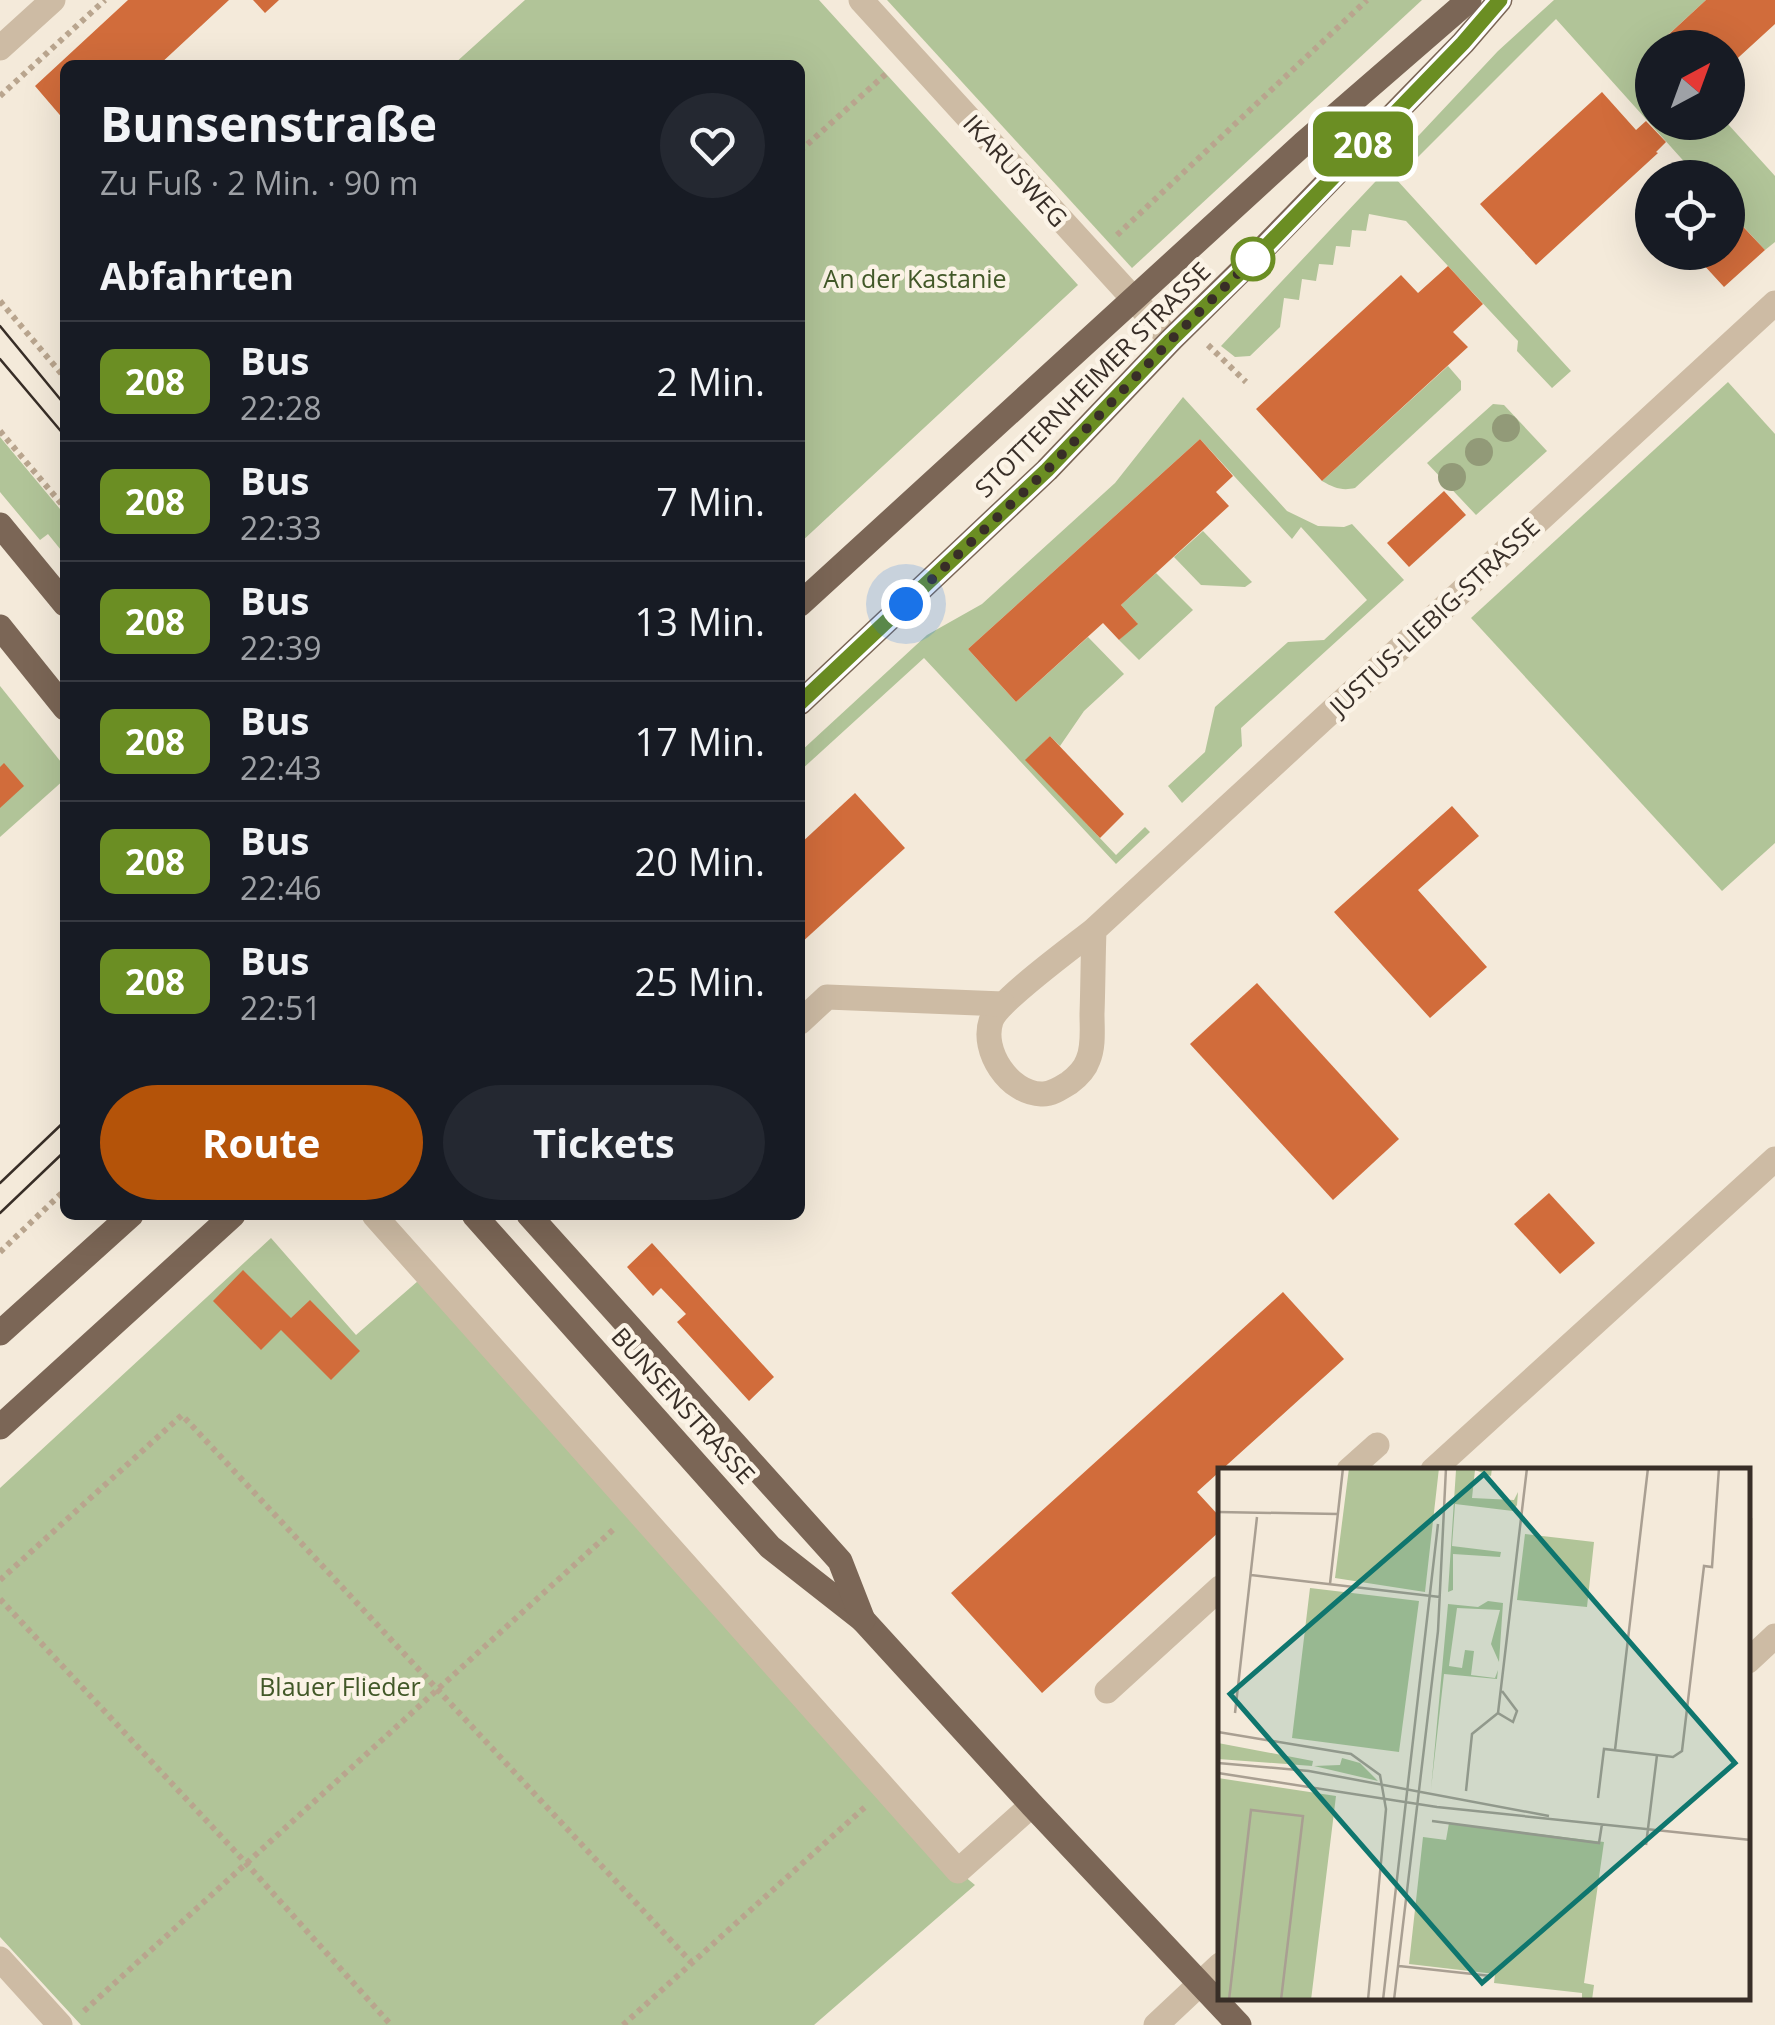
<!DOCTYPE html>
<html lang="de">
<head>
<meta charset="utf-8">
<style>
  body { margin:0; font-family:"Open Sans",sans-serif; background:#242831; color:#f1f3f6; height:100vh; display:flex; flex-direction:column; font-size:38px; white-space:nowrap }
  * { box-sizing:border-box; margin:0 }
  p { font-size:32px; color:#9ea1a6 }
  .icon { flex:none; width:55px; height:55px; fill:none; stroke:currentColor; stroke-width:2; stroke-linecap:round; stroke-linejoin:round }
  .map { position:relative; flex:1; overflow:hidden }
  .sheet { position:absolute; left:60px; top:60px; width:745px; height:1160px; display:flex; flex-direction:column; background:#171b24; border-radius:15px; box-shadow:0 10px 40px #0002 }
  .sheet>* { flex:none }
  .badge { padding:0 20px; border-radius:15px; font-size:35px; line-height:65px }
  .needle { width:65px; rotate:41deg }
  .buttons { position:absolute; left:1635px; top:30px; display:grid; gap:20px }
  .buttons a { display:grid; place-items:center; width:110px; height:110px; border-radius:50%; background:#171b24; box-shadow:0 10px 40px #0002; font-size:50px }
  .you { position:absolute; width:50px; height:50px; margin:-25px; border:8px solid #fff; border-radius:50%; background:#1a73e8; box-shadow:0 0 0 15px #1a73e833 }
  .map>.badge { position:absolute; translate:-50% -50%; box-shadow:0 0 0 5px #fff }
  h2 { padding:0 40px; font-size:38px; line-height:90px }
  .round { display:grid; place-items:center; flex:none; width:105px; height:105px; border-radius:52px; background:#242831 }
  .summary { display:flex; align-items:center; justify-content:space-between; height:170px; padding:0 40px }
  h1 { font-size:48px; font-weight:700; line-height:75px }
  .button { display:flex; gap:20px; margin-top:auto; padding:20px 40px }
  .button a { flex:1; height:115px; border-radius:60px; background:#b45309; color:#fff; font-size:40px; font-weight:700; line-height:115px; text-align:center }
  .button a+a { background:#242831; color:#f1f3f6 }
  ul { padding:0; list-style:none }
  li { display:flex; align-items:center; gap:30px; height:120px; padding:0 40px; border-top:2px solid #363941 }
  li div { flex:1 }
  li b { display:block; font-size:38px }
  li em { font-style:normal }
  li .badge { min-width:110px; font-weight:700; text-align:center }
  .map>svg:first-child { display:block }
  .green { fill:#b1c498 }
  .building { fill:#d16c3b }
  .lines { fill:none; stroke-linecap:round; stroke-linejoin:round }
  .path { stroke:#b9a58e; stroke-width:6; stroke-dasharray:5 5; stroke-linecap:butt }
  .minor { stroke:#cdbba4; stroke-width:25 }
  .major { stroke:#7b6656; stroke-width:25 }
  .tram { stroke:#382e27; stroke-width:2.5 }
  .tree { fill:#929a78 }
  .line-casing { stroke:#fff; stroke-width:22 }
  .line { stroke:#6b8e23; stroke-width:15 }
  .walk { stroke:#382e27; stroke-width:10; stroke-dasharray:0 18 }
  .stop-dot { fill:#fff; stroke:#6b8e23; stroke-width:5 }
  .labels { text-anchor:middle; dominant-baseline:central; stroke-width:9; stroke-linejoin:round; paint-order:stroke }
  .street-label { font-size:25px; fill:#382e27; stroke:#fbf3e6 }
  .park-label { font-size:25px; fill:#425828; stroke:#fbf3e6 }
  .inset-road { fill:none; stroke:#a99f92; stroke-width:2.5 }
  .view { fill:#0f766e; fill-opacity:0.15; stroke:#0f766e; stroke-width:5 }
  .inset-edge { fill:none; stroke:#382e27; stroke-width:5 }
</style>
</head>
<body>
<div class="map">
<svg width="1775" height="2025" viewBox="0 0 1775 2025">
  <rect width="100%" height="100%" fill="#f4eada"/>
  <g class="green">
    <polygon points="525,0 819,0 1078,285 800,543 800,65 453,65"/>
    <polygon points="887,0 1422,0 1132,268"/>
    <polygon points="1554,0 1706,0 1645,56 1652,65 1652,122 1727,123 1775,176 1775,242 1765,250 1728,210 1728,178 1698,177 1556,19 1396,179 1571,371 1552,388 1517,351 1518,341 1406,221 1369,214 1366,231 1352,230 1350,247 1336,246 1333,265 1319,264 1316,281 1302,279 1299,300 1284,298 1280,327 1250,356 1235,357 1221,346 1498,51"/>
    <path d="M 1448,366 L 1461,381 L 1461,390 L 1355,488 C 1342,491 1334,488 1322,481 Z"/>
    <polygon points="1728,382 1775,434 1775,843 1722,891 1471,618"/>
    <polygon points="1183,397 1287,511 1318,526 1344,527 1352,524 1404,580 1241,728 1242,746 1182,803 1168,786 1205,752 1215,707 1288,642 1324,640 1367,600 1301,527 1292,539 1200,439 968,649 1016,702 1088,637 1124,674 1084,711 1060,746 1050,736 1026,760 1116,855 1145,827 1150,832 1116,864 924,658 800,771 800,752 927,635 982,604 1115,483"/>
    <polygon points="1493,404 1504,405 1547,451 1476,515 1427,463"/>
    <polygon points="0,437 65,515 65,555 48,534 40,540 0,492"/>
    <polygon points="1203,531 1252,582 1245,587 1201,585 1174,557"/>
    <polygon points="1156,573 1193,610 1139,660 1119,640 1137,623 1121,605"/>
    <polygon points="0,686 65,767 65,779 0,837"/>
    <polygon points="271,1238 356,1335 426,1274 958,1871 975,1885 814,2025 81,2025 0,1937 0,1488"/>
  </g>
  <g class="building">
    <polygon points="128,0 229,0 159,65 65,65 65,121 35,86"/>
    <polygon points="253,0 279,0 265,13"/>
    <polygon points="1706,0 1775,0 1775,24 1728,67 1728,48 1654,48"/>
    <polygon points="1602,92 1636,130 1646,121 1666,142 1656,152 1658,153 1536,265 1480,204"/>
    <polygon points="1732,215 1765,250 1724,287 1702,263 1713,252 1728,252 1728,218"/>
    <polygon points="1448,266 1483,304 1453,332 1468,347 1322,481 1256,409 1401,275 1418,293"/>
    <polygon points="1200,439 1233,476 1216,492 1229,506 1121,605 1138,624 1119,640 1103,623 1016,702 968,649"/>
    <polygon points="1444,491 1466,515 1409,567 1387,543"/>
    <polygon points="1050,736 1124,814 1100,838 1025,760"/>
    <polygon points="4,763 24,786 0,808 0,767"/>
    <polygon points="855,793 905,848 800,944 800,844"/>
    <polygon points="1452,806 1479,836 1418,890 1487,967 1430,1018 1334,912"/>
    <polygon points="1257,983 1399,1139 1333,1200 1190,1044"/>
    <polygon points="1549,1193 1595,1243 1560,1274 1514,1224"/>
    <polygon points="652,1243 774,1377 749,1401 677,1322 686,1314 661,1288 653,1296 627,1267"/>
    <polygon points="243,1270 291,1318 310,1300 360,1351 331,1380 281,1330 261,1350 213,1301"/>
    <polygon points="1283,1292 1344,1359 1197,1492 1220,1517 1220,1531 1042,1693 951,1593"/>
  </g>
  <g class="lines">
    <g class="path">
      <polyline points="0,96 105,0"/>
      <polyline points="800,151 888,72"/>
      <polyline points="1117,235 1367,0"/>
      <polyline points="0,301 65,378"/>
      <polyline points="1208,345 1246,382"/>
      <polyline points="0,431 65,508"/>
      <polyline points="0,1252 65,1190"/>
      <polyline points="0,1580 182,1415 691,1962"/>
      <polyline points="0,1599 245,1862 391,2025"/>
      <polyline points="84,2011 615,1528"/>
      <polyline points="623,2025 865,1807"/>
    </g>
    <g class="minor">
      <polyline points="861,0 1171,340"/>
      <polyline points="0,48 53,0"/>
      <path d="M 1094,930 C 1093,958 1093,986 1092,1014 C 1092,1029 1094,1046 1088,1060 C 1085,1069 1077,1077 1069,1083 C 1061,1088 1050,1095 1041,1094 C 1009,1093 981,1051 991,1021 C 997,1002 1074,946 1094,930 L 1775,303"/>
      <polyline points="800,1022 827,997 1003,1004"/>
      <polyline points="374,1215 958,1871 1032,1805"/>
      <polyline points="1349,1470 1377,1445"/>
      <polyline points="1433,1470 1775,1159"/>
      <polyline points="1748,1661 1775,1636"/>
      <polyline points="1107,1691 1220,1588"/>
      <polyline points="0,1959 60,2025"/>
      <polyline points="1156,2025 1220,1965"/>
    </g>
    <g class="major">
      <polyline points="0,525 65,604"/>
      <polyline points="800,604 1303,144 1469,0"/>
      <polyline points="0,627 65,708"/>
      <polyline points="800,703 1047,470 1171,340 1253,259 1463,43 1500,0"/>
      <polyline points="474,1215 770,1547 863,1620 1032,1805 1239,2025"/>
      <polyline points="529,1215 840,1561 863,1620"/>
      <polyline points="0,1333 131,1215"/>
      <polyline points="0,1427 233,1215"/>
    </g>
    <g class="tram">
      <polyline points="0,326 65,405"/>
      <polyline points="0,359 65,436"/>
      <polyline points="0,1183 65,1121"/>
      <polyline points="0,1213 65,1151"/>
    </g>
  </g>
  <g class="tree">
    <circle cx="1506" cy="428" r="14"/>
    <circle cx="1479" cy="452" r="14"/>
    <circle cx="1452" cy="477" r="14"/>
  </g>
  <g class="lines">
    <g class="line-casing">
      <polyline id="line" points="800,703 1047,470 1171,340 1253,260 1463,43 1500,0"/>
    </g>
    <use href="#line" class="line"/>
    <polyline class="walk" points="906,604 1047,470 1171,340 1253,259"/>
  </g>
  <circle class="stop-dot" cx="1253" cy="259" r="20"/>
  <g class="labels">
    <g class="street-label">
      <text transform="translate(1016 170) rotate(48)">IKARUSWEG</text>
      <text transform="translate(1092 379) rotate(-45)">STOTTERNHEIMER STRASSE</text>
      <text transform="translate(1434 616) rotate(-43)">JUSTUS-LIEBIG-STRASSE</text>
      <text transform="translate(684 1405) rotate(48)">BUNSENSTRASSE</text>
    </g>
    <g class="park-label">
      <text x="915" y="278">An der Kastanie</text>
      <text x="340" y="1686">Blauer Flieder</text>
    </g>
  </g>
  <g transform="translate(1218 1468)">
    <rect width="532" height="532" fill="#f4eada"/>
    <path d="M 131,0 L 221,0 L 207,124 L 117,110 ZM 274,0 L 273,8 L 257,2 L 254,30 L 296,32 L 300,24 L 299,37 L 295,43 L 237,36 L 234,78 L 283,84 L 282,89 L 235,86 L 235,122 L 230,124 L 238,2 ZM 307,66 L 376,74 L 369,139 L 299,132 ZM 92,120 L 201,133 L 181,284 L 74,270 ZM 270,133 L 285,135 L 281,194 L 273,176 L 282,142 L 239,140 L 231,198 L 244,200 L 247,182 L 256,183 L 253,207 L 277,210 L 280,202 L 279,211 L 226,206 L 213,321 L 230,136 L 260,139 ZM 0,275 L 95,293 L 94,298 L 0,291 ZM 124,290 L 142,295 L 160,313 L 96,298 L 122,297 ZM 0,310 L 118,328 L 93,532 L 0,532 ZM 231,355 L 386,374 L 366,515 L 376,517 L 374,532 L 364,532 L 364,525 L 276,515 L 277,506 L 191,496 L 205,369 L 228,372 Z" fill="#b1c498"/>
    <path class="inset-road" d="M 0,44 L 120,46M 533,50 L 533,92M 33,107 L 222,129M 112,116 L 125,0M 284,223 L 299,243 L 295,254 L 280,245 L 309,0M 17,245 L 39,49M 0,264 L 133,286 L 162,307 L 168,341 L 150,532M 397,282 L 430,0M 0,295 L 91,303 L 331,348M 0,305 L 219,339 L 533,372M 248,323 L 254,266 L 280,245M 380,330 L 386,281 L 455,289 L 464,283 L 486,98 L 494,99 L 501,0M 214,353 L 381,375 L 384,356M 428,377 L 439,287M 181,498 L 273,508M 11,532 L 33,342 L 85,348 L 63,532M 165,532 L 220,56M 176,532 L 220,163 L 228,0"/>
    <path class="view" d="M 266,6 L 517,295 L 264,515 L 12,226 Z"/>
    <rect width="532" height="532" class="inset-edge"/>
  </g>
</svg>
<div class="buttons">
<a><svg class="needle" viewBox="-14 -14 28 28"><path d="M0-13l5 13h-10z" fill="#e53935"/><path d="M0 13l5-13h-10z" fill="#9ea1a6"/></svg></a>
<a><svg class="icon" aria-label="locate" viewBox="0 0 24 24"><circle cx="12" cy="12" r="6"/><path d="M12 2v4M12 18v4M2 12h4M18 12h4"/></svg></a>
</div>
<div class="you" style="left:906px;top:604px"></div>
<b class="badge" style="left:1363px;top:144px;background:#6b8e23;color:#fff">208</b>
<section class="sheet">
<div class="summary"><div><h1>Bunsenstraße</h1><p>Zu Fuß · 2 Min. · 90 m</p></div><a class="round"><svg class="icon" aria-label="heart" viewBox="0 0 24 24"><path d="M12 20l-8-8c-3-5 5-10 8-4 3-6 11-1 8 4z"/></svg></a></div>
<h2>Abfahrten</h2>
<ul>
<li><span class="badge" style="background:#6b8e23;color:#fff">208</span><div><b>Bus</b><p>22:28</p></div><em>2 Min.</em></li>
<li><span class="badge" style="background:#6b8e23;color:#fff">208</span><div><b>Bus</b><p>22:33</p></div><em>7 Min.</em></li>
<li><span class="badge" style="background:#6b8e23;color:#fff">208</span><div><b>Bus</b><p>22:39</p></div><em>13 Min.</em></li>
<li><span class="badge" style="background:#6b8e23;color:#fff">208</span><div><b>Bus</b><p>22:43</p></div><em>17 Min.</em></li>
<li><span class="badge" style="background:#6b8e23;color:#fff">208</span><div><b>Bus</b><p>22:46</p></div><em>20 Min.</em></li>
<li><span class="badge" style="background:#6b8e23;color:#fff">208</span><div><b>Bus</b><p>22:51</p></div><em>25 Min.</em></li>
</ul>
<div class="button"><a>Route</a><a>Tickets</a></div>
</section>
</div>
</body>
</html>
